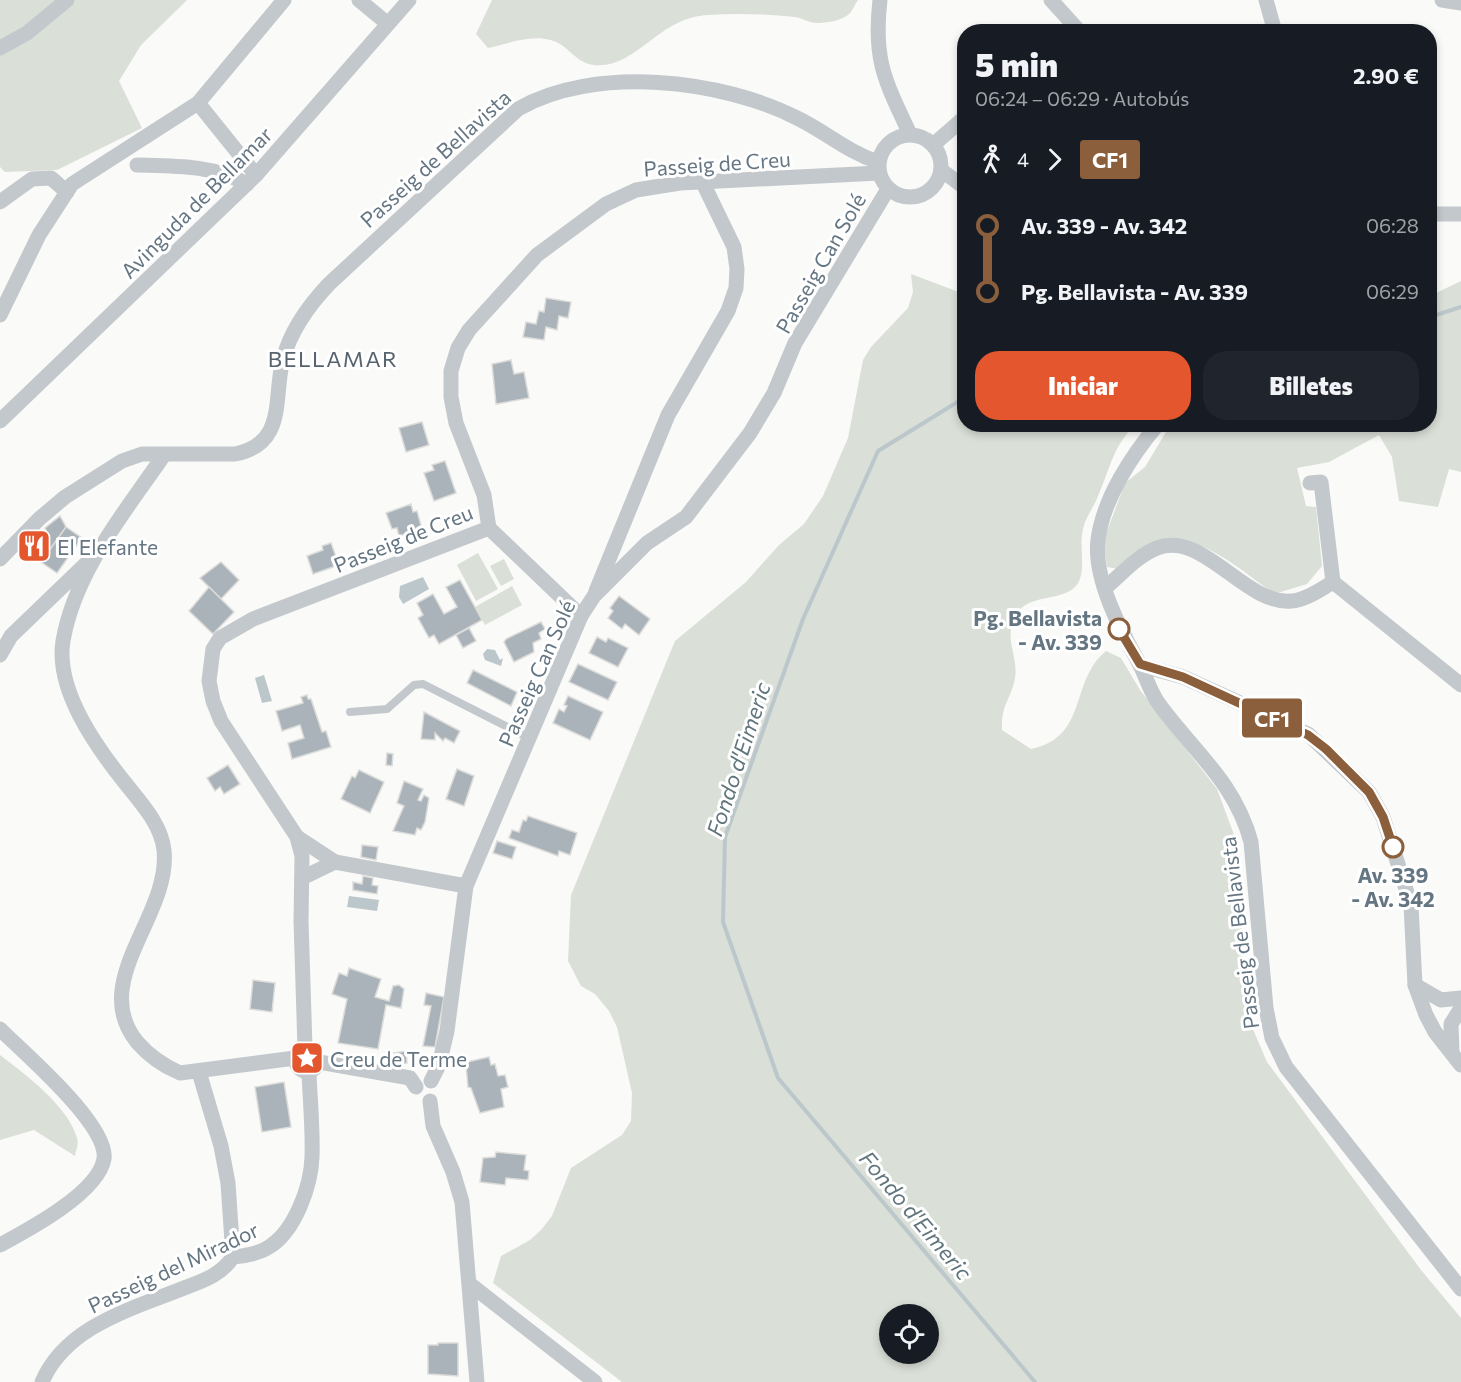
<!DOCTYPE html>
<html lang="es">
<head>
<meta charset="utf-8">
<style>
  body { margin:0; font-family:Commissioner,sans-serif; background:#20242c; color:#f1f3f6; height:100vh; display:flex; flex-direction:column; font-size:22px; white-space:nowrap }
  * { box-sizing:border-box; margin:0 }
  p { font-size:20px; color:#9ea1a6 }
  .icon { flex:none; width:33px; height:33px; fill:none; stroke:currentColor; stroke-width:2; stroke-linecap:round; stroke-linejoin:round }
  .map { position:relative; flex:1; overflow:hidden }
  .sheet { position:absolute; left:957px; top:24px; width:480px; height:408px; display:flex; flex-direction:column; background:#171b24; border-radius:24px; box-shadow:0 3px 9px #0003 }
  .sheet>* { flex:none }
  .badge { padding:0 12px; border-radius:4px; font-size:21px; line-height:39px }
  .tools { position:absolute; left:879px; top:1304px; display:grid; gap:12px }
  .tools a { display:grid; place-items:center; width:60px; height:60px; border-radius:50%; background:#171b24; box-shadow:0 3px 9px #0003; font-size:30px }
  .map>.badge { position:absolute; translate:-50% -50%; box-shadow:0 0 0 3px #fff }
  .legs { display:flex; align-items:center; gap:9px; height:66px; padding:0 18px; font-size:20px }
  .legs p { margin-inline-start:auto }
  .summary { display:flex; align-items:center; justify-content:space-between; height:102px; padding:0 18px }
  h1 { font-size:33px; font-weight:800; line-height:45px }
  .action { display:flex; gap:12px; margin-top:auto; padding:12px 18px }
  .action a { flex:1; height:69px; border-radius:24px; background:#e4572e; color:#fff; font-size:24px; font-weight:800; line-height:69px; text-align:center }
  .action a+a { background:#20242c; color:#f1f3f6 }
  ul { padding:0 18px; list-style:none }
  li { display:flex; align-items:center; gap:21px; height:66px; font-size:22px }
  li i { display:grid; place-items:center; width:9px; height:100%; margin:0 8px; background:currentColor }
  li i::after { content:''; width:15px; height:15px; margin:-8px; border:4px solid; border-radius:50%; background:#171b24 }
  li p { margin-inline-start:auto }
  li:first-child i { background:linear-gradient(#0000 50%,currentColor 0) }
  li:last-child i { background:linear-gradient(currentColor 50%,#0000 0) }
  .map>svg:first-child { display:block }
  .green { fill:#dadfd7; fill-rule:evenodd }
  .water { fill:#bbc7cb }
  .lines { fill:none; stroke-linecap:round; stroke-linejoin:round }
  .stream { stroke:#bbc7cb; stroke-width:4 }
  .building { fill:#aab3b9; stroke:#dcdcda; stroke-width:1.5 }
  .service { stroke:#c3c8cc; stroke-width:8 }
  .minor { stroke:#c3c8cc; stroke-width:15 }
  .line-1-casing { stroke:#fff; stroke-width:14 }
  .line-1 { stroke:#8b5e3c; stroke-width:9 }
  .stop-1-dot { fill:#fff; stroke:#8b5e3c; stroke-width:3 }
  .labels { text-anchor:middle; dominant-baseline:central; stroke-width:6; stroke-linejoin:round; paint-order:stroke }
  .street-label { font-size:21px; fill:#657683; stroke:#fff }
  .poi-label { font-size:21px; fill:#657683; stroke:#fff; text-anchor:start }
  .stop-label { font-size:21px; font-weight:bold; fill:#657683; stroke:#fff; text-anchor:end }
  .neighbourhood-label { font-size:22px; letter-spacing:1.5px; fill:#57646e; stroke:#fff }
  .water-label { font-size:22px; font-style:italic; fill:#60757c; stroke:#fff }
</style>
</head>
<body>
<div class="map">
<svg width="1461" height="1382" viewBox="0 0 1461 1382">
  <rect width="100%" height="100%" fill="#fafaf8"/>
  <g class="green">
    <polygon points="0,0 187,0 141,45 119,81 142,128 57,170 5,172 0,167"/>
    <path d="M 492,0 L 858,0 C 855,4 852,12 848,15 C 840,21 826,23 817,23 C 809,23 802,18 795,17 C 767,14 736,13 708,15 C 658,17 637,69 594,65 C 581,64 572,53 563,46 C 541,30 511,43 488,48 L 476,34 Z"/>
    <path d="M 911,274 L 964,294 L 964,424 L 1135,425 C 1113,446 1110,469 1098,496 C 1094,507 1085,518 1083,529 C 1079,545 1085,563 1080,579 C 1072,603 1032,592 1018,612 C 1001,637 1019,655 1015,678 C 1011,700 1001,703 1002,730 L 1031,749 C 1089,737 1069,681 1106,651 L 1121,658 L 1140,690 L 1217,789 L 1236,840 L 1245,973 L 1252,1027 L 1267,1062 L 1421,1270 L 1461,1318 L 1461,1382 L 622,1382 L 493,1283 L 501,1256 L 530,1240 L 541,1230 L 552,1216 L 571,1168 L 622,1135 L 631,1121 L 632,1093 L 617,1027 L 609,1011 L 595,994 L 581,986 L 568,961 L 571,895 L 675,641 L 746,582 L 779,545 L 804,524 L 823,496 L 848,438 L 863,360 L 871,347 L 908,308 L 913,292 ZM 890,1314 L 928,1314 L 928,1353 L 890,1353 Z"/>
    <path d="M 1461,281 L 1461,472 L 1449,469 L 1438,507 L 1399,501 L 1392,457 L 1379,435 L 1329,462 L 1297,468 L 1306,506 L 1316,507 L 1322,566 L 1307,584 L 1274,594 C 1225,558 1170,506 1119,569 L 1107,567 L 1103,542 L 1125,483 L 1145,467 L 1166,432 L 1183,425 L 1430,424 L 1430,296 Z"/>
    <polygon points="478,553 498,589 476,601 457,565"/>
    <polygon points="504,559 514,579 501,586 490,566"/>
    <polygon points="512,586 522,605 485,625 475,607"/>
    <path d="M 0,1055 C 25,1074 68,1106 77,1138 C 79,1143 76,1150 75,1156 L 34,1130 L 0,1140 Z"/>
  </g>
  <g class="water">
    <polygon points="423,577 429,589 403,604 399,597 400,586"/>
    <polygon points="487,649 495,650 500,660 503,658 501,666 485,660 483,654"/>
    <polygon points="264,675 272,701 262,703 255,678"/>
    <polygon points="349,896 379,900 377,911 347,907"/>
  </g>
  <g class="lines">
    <g class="stream">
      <polyline points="1430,317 1461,307"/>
      <polyline points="964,398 878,451 803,619 725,837 723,922 778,1078 1035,1382"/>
    </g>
  </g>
  <g class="building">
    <polygon points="546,298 571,302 568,318 559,316 557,330 546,327 544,340 523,337 526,322 536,324 539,311 544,312"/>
    <polygon points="511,360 514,374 524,372 529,398 496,404 492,364"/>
    <polygon points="422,422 429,445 406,452 399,428"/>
    <polygon points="445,461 456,493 434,501 424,473 434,470 432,465"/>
    <polygon points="411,504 413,512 417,511 422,529 399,536 397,528 392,529 386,513"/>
    <polygon points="60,516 66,527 41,562 30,545 46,537 48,535 45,528"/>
    <polygon points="66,527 82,538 57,573 41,562"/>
    <polygon points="331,543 339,565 313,574 307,556 323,550 322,546"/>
    <polygon points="221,562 239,580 221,599 200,578"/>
    <polygon points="460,580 482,620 439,644 434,635 429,638 418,618 423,615 417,603 433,594 444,614 457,607 446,587"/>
    <polygon points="209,587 234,612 213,634 189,611"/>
    <polygon points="619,596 650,619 639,635 625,624 622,629 608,618 613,611 610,608"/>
    <polygon points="541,622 545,629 539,633 541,639 533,643 534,652 514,662 504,642 506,639"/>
    <polygon points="469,628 476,641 463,648 456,635"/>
    <polygon points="597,637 606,642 608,638 628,648 618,667 589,653"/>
    <polygon points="578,664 617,682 608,700 569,682"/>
    <polygon points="473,670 517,692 511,706 467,683"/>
    <polygon points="307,695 308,699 311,699 322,732 326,731 331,747 292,759 288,743 304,738 300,725 282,731 276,711 303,703 301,697"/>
    <polygon points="568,696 603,712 590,740 553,723 559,709 564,712 567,706 564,705"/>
    <polygon points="424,712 460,731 454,743 445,738 443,741 435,733 435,740 421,739"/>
    <polygon points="387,753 393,754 392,766 386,765"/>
    <polygon points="228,765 240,784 224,794 220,787 215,791 207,778"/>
    <polygon points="457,769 474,776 464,806 446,799"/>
    <polygon points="359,770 384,782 370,813 341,799 352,776 355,778"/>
    <polygon points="404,781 423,789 418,800 421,801 424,795 429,798 425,822 421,830 417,828 415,835 393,831 404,806 397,803"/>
    <polygon points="528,816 577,833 570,855 559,851 558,856 509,838 512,830 519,832 523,820 526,821"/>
    <polygon points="497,841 516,847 512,859 493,853"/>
    <polygon points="362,845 378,847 376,860 361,857"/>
    <polygon points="363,876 373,878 372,885 378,886 377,894 353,890 353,882 362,884"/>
    <polygon points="349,968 381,979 375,997 389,1001 393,986 399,985 404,989 401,1008 386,1005 378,1049 338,1043 347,999 332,994 339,973 347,976"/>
    <polygon points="253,980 275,983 272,1012 250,1009"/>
    <polygon points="426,993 444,997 435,1047 423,1046 431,1006 424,1005"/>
    <polygon points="406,1051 407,1063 395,1064 393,1053"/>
    <polygon points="489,1057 491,1065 495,1064 498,1076 505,1075 508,1087 501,1089 504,1107 480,1113 471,1088 468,1087 466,1065 468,1066 467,1062"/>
    <polygon points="284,1082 291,1127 262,1132 255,1087"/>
    <polygon points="496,1152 526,1155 524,1170 529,1171 528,1180 506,1178 505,1185 480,1182 483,1158 495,1157"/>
    <polygon points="438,1343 458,1343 458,1376 428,1374 428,1345 438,1345"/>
  </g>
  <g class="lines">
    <polyline class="service" points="350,712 387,709 414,685 423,684 529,738"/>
    <g class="minor">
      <polyline points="359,0 388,24"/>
      <path d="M 880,0 C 873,60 885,81 910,134"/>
      <polyline points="1051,0 1080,32"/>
      <polyline points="1266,0 1275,32"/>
      <polyline points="1442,0 1461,3"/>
      <polyline points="0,48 27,33 67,0"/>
      <polyline points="198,103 256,175"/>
      <circle cx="910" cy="166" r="31"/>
      <polyline points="933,145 964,118"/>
      <path d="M 137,165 C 176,166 213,165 247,184"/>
      <polyline points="941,170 964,187"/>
      <polyline points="0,202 32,179 51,178 67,192"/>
      <polyline points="1430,214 1461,214"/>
      <polyline points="0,315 39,235 72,184 198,103 284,0"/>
      <polyline points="0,421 256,175 409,0"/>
      <path d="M 1158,424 C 1132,455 1103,499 1098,540 C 1093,578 1121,631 1139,663 C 1146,676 1150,692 1159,704 C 1194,752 1235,782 1251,842 L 1266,1008 L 1272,1038 L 1286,1067 L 1461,1289"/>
      <path d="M 164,455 C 125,512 75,571 63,641 C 55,690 97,748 126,784 C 141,803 161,824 164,850 C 171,916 88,981 137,1042 C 149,1056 164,1066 180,1073 L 295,1058"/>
      <polyline points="1310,483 1321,482 1333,582"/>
      <polyline points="489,528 484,495 456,423 451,397 451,371 458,348 469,330 537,255 606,204 636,190 680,183 879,173"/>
      <polyline points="489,528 581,616"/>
      <path d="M 0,559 L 39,519 L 65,497 L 122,461 L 142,454 L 235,454 C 287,444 273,398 283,359 C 291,330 309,305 329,284 L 518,109 C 594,65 722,79 799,119 C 827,133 848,152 878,162"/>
      <polyline points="1333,582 1461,685"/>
      <path d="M 1106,587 C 1122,574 1137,556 1157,548 C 1203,530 1245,605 1291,601 C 1306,600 1321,589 1333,582"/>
      <polyline points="596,591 668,415 728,311 736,288 737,269 734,247 703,183"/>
      <polyline points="0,655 11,636 91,559"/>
      <polyline points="1140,665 1183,677 1308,734 1369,792 1383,817 1411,905 1415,985 1426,1015 1435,1032 1461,1065"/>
      <polyline points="297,837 335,862"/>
      <polyline points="302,878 335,862 466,886"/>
      <polyline points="1415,985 1441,1000 1461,998"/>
      <path d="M 0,1029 C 24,1053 109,1125 104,1159 C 98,1193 28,1230 0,1245"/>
      <polyline points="1452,1053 1451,1024 1461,1008"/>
      <polyline points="199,1072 221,1146 228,1183 233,1257"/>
      <polyline points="431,1081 439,1065 447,1031 466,886 581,616 594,596 647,543 686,517 750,433 774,393 795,343 888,189"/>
      <path d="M 416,1087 L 410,1078 L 319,1062 C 308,1086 282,1059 305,1048 L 301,921 L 302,856 L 297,837 L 221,721 L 213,701 L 209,681 L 213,649 L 220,638 L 253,619 L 489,528"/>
      <polyline points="430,1101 433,1126 453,1172 462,1202 477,1382"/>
      <polyline points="471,1285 595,1382"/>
      <path d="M 42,1382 C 66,1326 132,1309 184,1288 C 203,1281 221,1275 233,1257 C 246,1256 258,1254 269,1247 C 295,1231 311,1186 312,1157 C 313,1129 310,1100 309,1073"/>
    </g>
  </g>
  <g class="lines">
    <g class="line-1-casing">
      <polyline id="line-1" points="1119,629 1140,664 1183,677 1308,735 1326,749 1369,792 1383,817 1393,847"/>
    </g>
    <use href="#line-1" class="line-1"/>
  </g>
  <defs>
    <g id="restaurant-square" transform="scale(1.725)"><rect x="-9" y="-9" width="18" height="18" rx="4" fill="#e4572e" stroke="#fff"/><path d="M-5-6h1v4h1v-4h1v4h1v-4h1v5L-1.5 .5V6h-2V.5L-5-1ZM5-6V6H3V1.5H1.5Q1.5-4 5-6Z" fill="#fff"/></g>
    <g id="sight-square" transform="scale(1.725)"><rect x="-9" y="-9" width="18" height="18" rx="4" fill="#e4572e" stroke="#fff"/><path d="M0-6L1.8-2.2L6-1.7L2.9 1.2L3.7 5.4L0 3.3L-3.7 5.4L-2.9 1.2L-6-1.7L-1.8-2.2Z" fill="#fff"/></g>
  </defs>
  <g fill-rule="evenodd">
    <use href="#restaurant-square" x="34" y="546"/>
    <use href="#sight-square" x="307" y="1058"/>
  </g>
  <g class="stop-1-dot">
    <circle cx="1119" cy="629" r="10"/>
    <circle cx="1393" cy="847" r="10"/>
  </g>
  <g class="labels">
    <g class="street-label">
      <text transform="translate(435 158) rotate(-42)">Passeig de Bellavista</text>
      <text transform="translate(717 163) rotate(-4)">Passeig de Creu</text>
      <text transform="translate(196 202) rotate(-45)">Avinguda de Bellamar</text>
      <text transform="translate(820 263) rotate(-60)">Passeig Can Solé</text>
      <text transform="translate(403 538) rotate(-22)">Passeig de Creu</text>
      <text transform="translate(536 673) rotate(-66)">Passeig Can Solé</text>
      <text transform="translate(1239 933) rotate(-97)">Passeig de Bellavista</text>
      <text transform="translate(173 1267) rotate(-25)">Passeig del Mirador</text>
    </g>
    <g class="poi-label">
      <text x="57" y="546">El Elefante</text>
      <text x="330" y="1058">Creu de Terme</text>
    </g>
    <g class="stop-label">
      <text x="1102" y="617">Pg. Bellavista<tspan x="1102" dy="24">- Av. 339</tspan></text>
      <text x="1393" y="874" text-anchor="middle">Av. 339<tspan x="1393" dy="24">- Av. 342</tspan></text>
    </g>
    <g class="neighbourhood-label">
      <text x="333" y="358">BELLAMAR</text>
    </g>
    <g class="water-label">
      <text transform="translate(738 759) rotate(-72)">Fondo d'Eimeric</text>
      <text transform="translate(916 1215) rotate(50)">Fondo d'Eimeric</text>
    </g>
  </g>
</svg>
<div class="tools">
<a><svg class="icon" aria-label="locate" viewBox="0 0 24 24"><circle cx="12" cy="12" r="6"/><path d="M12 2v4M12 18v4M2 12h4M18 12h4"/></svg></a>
</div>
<b class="badge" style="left:1272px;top:718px;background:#8b5e3c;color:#fff">CF1</b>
<section class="sheet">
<div class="summary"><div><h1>5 min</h1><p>06:24 – 06:29 · Autobús</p></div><b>2.90 €</b></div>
<div class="legs"><svg class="icon" aria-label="walk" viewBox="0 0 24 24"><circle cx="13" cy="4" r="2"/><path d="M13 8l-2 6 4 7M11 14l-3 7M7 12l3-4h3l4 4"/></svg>4<svg class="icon" aria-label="forward" viewBox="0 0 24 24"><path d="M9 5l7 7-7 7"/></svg><b class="badge" style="background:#8b5e3c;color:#fff">CF1</b></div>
<ul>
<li><i style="color:#8b5e3c"></i><b>Av. 339 - Av. 342</b><p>06:28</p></li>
<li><i style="color:#8b5e3c"></i><b>Pg. Bellavista - Av. 339</b><p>06:29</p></li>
</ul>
<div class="action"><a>Iniciar</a><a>Billetes</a></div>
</section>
</div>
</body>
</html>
